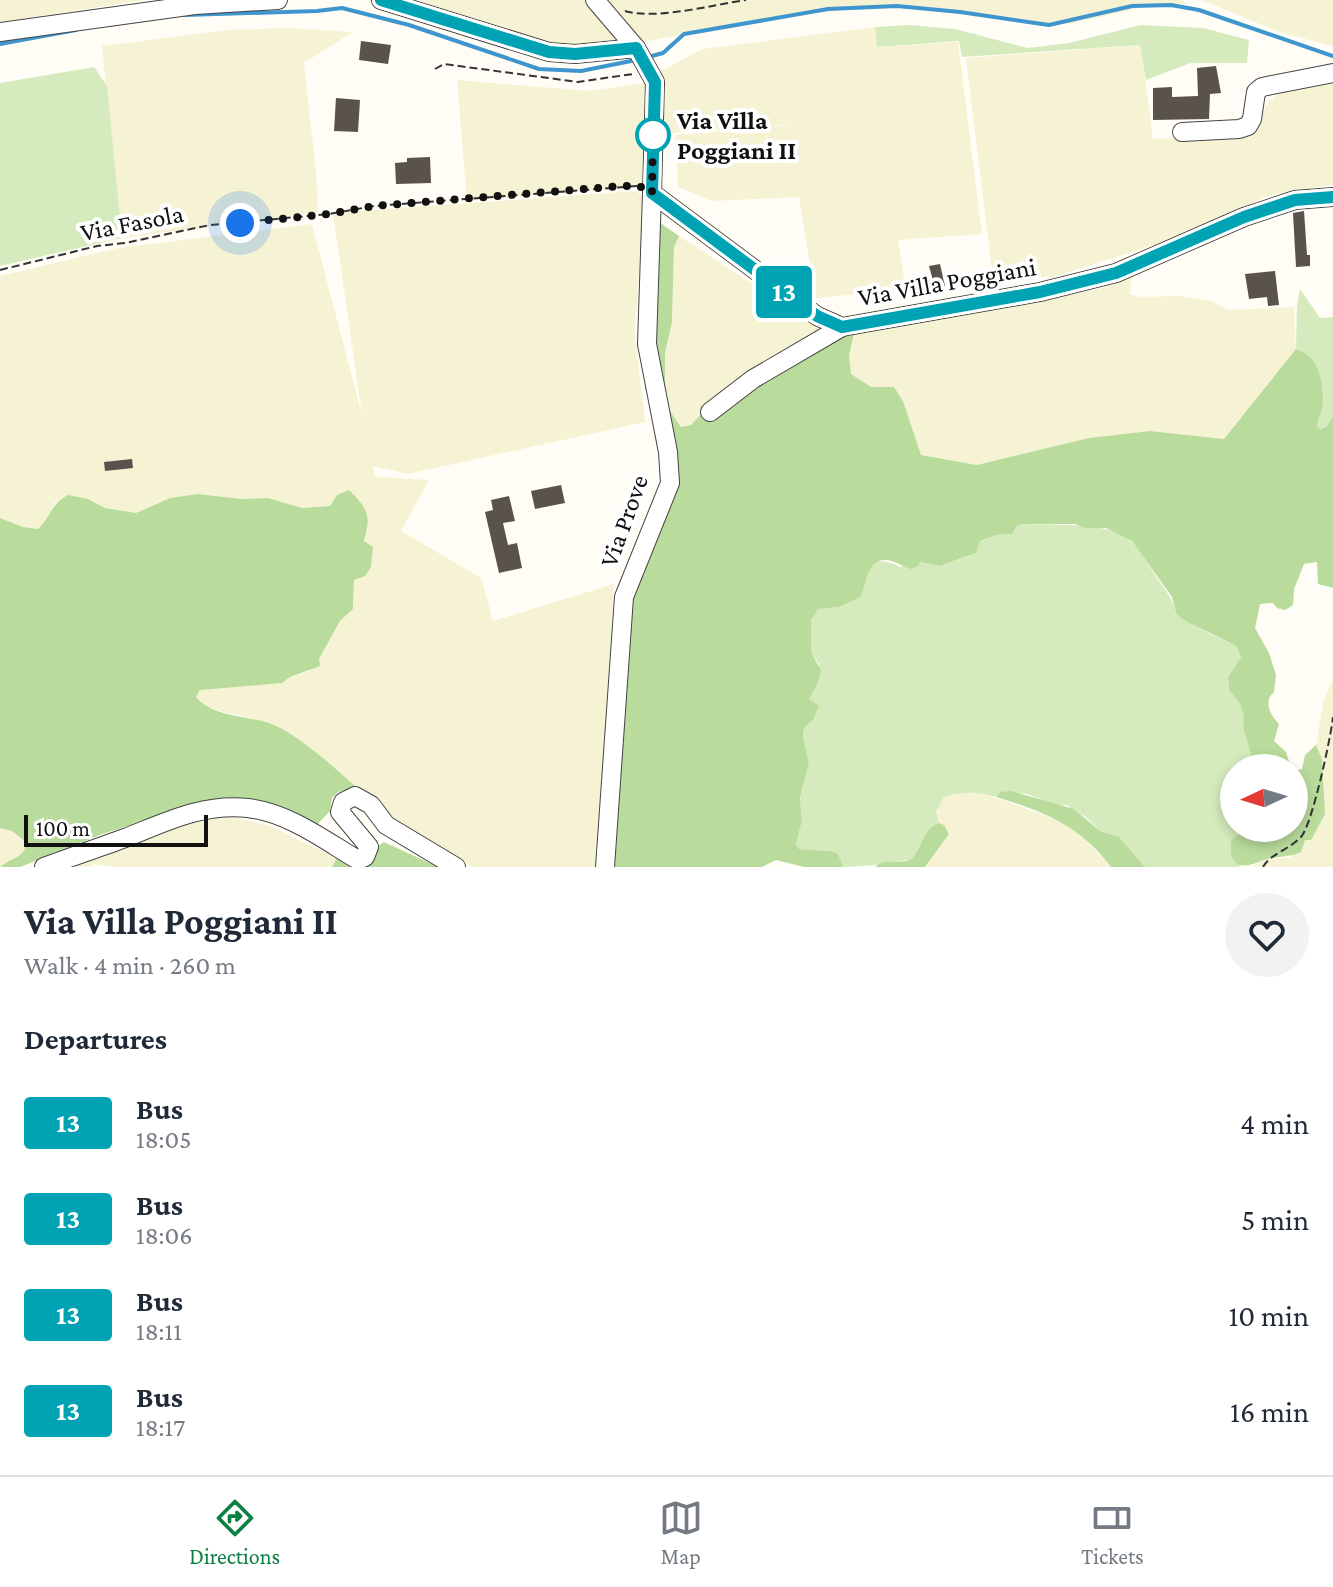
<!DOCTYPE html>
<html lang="en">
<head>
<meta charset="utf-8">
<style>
  body { margin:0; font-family:"Crimson Pro",serif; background:#f2f2f3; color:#1f2937; height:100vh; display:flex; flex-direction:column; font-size:30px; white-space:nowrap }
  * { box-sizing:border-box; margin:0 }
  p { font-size:26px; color:#747a83 }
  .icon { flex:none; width:44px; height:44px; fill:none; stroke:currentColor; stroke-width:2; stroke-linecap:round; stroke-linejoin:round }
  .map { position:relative; height:867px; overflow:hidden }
  .details { display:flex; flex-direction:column; background:#fff; flex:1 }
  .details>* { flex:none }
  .badge { padding:0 16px; border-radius:6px; font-size:28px; line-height:52px }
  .needle { width:52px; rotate:266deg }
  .tools { position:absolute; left:1220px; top:754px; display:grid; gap:16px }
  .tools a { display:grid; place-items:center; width:88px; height:88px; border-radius:50%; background:#fff; box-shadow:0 4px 12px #0003; font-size:40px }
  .scale { position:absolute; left:24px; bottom:20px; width:184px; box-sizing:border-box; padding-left:8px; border:4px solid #111; border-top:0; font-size:22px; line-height:28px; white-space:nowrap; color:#111; -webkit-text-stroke:6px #fff; paint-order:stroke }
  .you { position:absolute; width:40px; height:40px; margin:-20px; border:6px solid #fff; border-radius:50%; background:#1a73e8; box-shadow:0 0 0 12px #1a73e833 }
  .map>.badge { position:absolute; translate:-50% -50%; box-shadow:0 0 0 4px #fff }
  h2 { padding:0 24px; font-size:30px; line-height:72px }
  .round { display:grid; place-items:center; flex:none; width:84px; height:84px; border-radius:42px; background:#f2f2f3 }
  .summary { display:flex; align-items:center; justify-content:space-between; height:136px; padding:0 24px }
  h1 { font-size:38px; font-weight:700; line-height:60px }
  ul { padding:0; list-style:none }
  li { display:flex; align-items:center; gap:24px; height:96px; padding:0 24px }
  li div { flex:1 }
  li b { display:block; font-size:30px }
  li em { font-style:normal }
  li .badge { min-width:88px; font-weight:700; text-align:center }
  .dock { display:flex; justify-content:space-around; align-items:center; height:112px; border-top:2px solid #e0e1e3; background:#fff; font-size:22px; color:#747a83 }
  .dock a { display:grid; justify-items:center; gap:4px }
  .dock .active { color:#0b8043 }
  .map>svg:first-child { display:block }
  .farmland { fill:#f6f3d4 }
  .green { fill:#d5ebbd }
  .forest { fill:#b9dc9c }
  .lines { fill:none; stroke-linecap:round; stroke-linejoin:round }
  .stream { stroke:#3f96cf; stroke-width:4 }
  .building { fill:#5a524d }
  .minor-casing { stroke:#444; stroke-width:20 }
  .path { stroke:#333; stroke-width:2; stroke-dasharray:8 4; stroke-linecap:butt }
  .minor { stroke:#fff; stroke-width:18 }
  .line-casing { stroke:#fff; stroke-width:18 }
  .line { stroke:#00a3b4; stroke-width:12 }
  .walk { stroke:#111; stroke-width:8; stroke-dasharray:0 14.4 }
  .stop-dot { fill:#fff; stroke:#00a3b4; stroke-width:4 }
  .labels { text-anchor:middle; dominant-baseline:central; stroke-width:8; stroke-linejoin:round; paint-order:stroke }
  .stop-label { font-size:26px; font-weight:bold; fill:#111; stroke:#fff; text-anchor:start }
  .street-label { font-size:26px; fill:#111; stroke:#fff }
</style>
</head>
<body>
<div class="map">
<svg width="1333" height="867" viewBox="0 0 1333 867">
  <rect width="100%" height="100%" fill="#fffdf5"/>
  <g class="farmland">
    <polygon points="0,0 145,0 0,22"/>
    <polygon points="419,0 1182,0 1187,4 1157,4 1069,24 1036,25 940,10 885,7 843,9 768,18 638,43 573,52 513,41"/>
    <polygon points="1201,0 1333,0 1333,46 1282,33"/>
    <polygon points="875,27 878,47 958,42 982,234 898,240 906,290 815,298 799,197 712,201 678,187 675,135 808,123 662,134 659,72 703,49"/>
    <polygon points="287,28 353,32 304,63 316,172 318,212 122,238 102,46 229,30"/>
    <polygon points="1141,45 1153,139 1254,135 1265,107 1285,86 1320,82 1333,84 1333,185 1271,195 1169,240 1053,277 993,278 966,58"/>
    <polygon points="457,80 590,91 652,82 651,185 467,201"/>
    <polygon points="636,191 644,197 635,334 645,422 408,474 373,466 375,477 429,480 401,531 481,578 493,621 614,584 598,867 471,867 457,856 408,834 336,769 300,742 271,723 218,711 202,704 196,697 200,690 217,687 282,683 290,677 310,671 319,659 340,621 353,609 354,580 369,525 337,495 330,506 302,508 268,498 242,499 198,494 170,498 136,513 105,508 88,499 55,502 48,519 38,529 23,527 0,518 0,276 118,248 312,224 362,415 333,213"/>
    <polygon points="679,236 823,330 685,428 680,427 667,407 665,386 665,353 672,322 674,246"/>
    <polygon points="1132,277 1130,294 1140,297 1178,296 1212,301 1228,310 1294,307 1296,349 1224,439 1150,431 1089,438 978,465 921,455 903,401 894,387 871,387 851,374 849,355 854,334 1065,296 1106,287"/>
    <polygon points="1333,679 1333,867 1251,867 1265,860 1291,857 1305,840 1324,784 1322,759 1316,745 1323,703"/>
    <polygon points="955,793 982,793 1064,822 1081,834 1111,867 925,867 949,834 944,826 939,823 936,812 939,805 944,797"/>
    <polygon points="204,816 229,816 270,826 337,858 335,865 332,867 113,867 95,864 87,867 56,867"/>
    <polygon points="0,828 12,831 26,842 26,850 22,855 0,866"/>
  </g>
  <g class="green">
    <polygon points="910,25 955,29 1028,48 1069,43 1141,25 1203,28 1249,40 1247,63 1191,63 1146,80 1140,45 962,57 959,41 877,47 875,27"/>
    <polygon points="94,67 107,86 122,238 0,266 0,83"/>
    <path d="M 1300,289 L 1320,318 L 1333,317 L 1333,417 L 1326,427 L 1319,429 L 1316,422 L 1320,415 C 1317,394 1321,355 1296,349 L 1297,305 Z"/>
    <path d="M 1024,524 C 1053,526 1112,520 1133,543 C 1142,552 1148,565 1155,575 C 1164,588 1172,597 1176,613 L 1208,633 L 1236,646 L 1241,657 L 1228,677 L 1229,690 L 1240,704 L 1244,716 L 1243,727 L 1253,762 L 1258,768 L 1234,768 L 1234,828 L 1276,828 L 1268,836 L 1253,833 L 1238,865 L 1241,867 L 1145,867 L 1119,837 L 1100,831 L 1086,817 L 1066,805 L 1056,805 L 1027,794 L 1000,792 L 996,797 C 979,792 961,791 944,797 L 936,812 L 939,823 C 922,829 922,847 912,858 C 907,863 854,867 843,867 L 830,851 L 799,849 L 796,844 L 802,821 L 800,799 L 809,763 L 803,737 L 804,728 L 813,720 L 813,703 L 809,699 L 818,683 L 819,664 L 811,652 L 811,620 L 817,609 L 839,607 L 861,597 C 864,590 865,575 868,569 C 873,557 892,562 900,567 L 919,562 L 940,566 L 969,556 L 980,541 L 996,535 L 1012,534 L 1017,526 Z"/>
  </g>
  <g class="forest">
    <path d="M 659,222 L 679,236 L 674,247 L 672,322 L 665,353 L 665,386 L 667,407 L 681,427 L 691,425 L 704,411 L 839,334 L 854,334 L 849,355 L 851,374 L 871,387 L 894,387 L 903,401 L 921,455 L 977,465 L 1089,438 L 1150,431 L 1224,439 L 1296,349 C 1320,355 1325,387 1322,408 C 1321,415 1317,420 1317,426 L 1320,429 L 1326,427 L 1333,417 L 1333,588 L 1318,584 L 1317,562 L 1304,564 L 1294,589 L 1293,605 L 1285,610 L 1277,608 L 1273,603 L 1260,604 L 1255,628 L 1269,653 L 1276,675 L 1274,692 C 1263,701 1270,715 1279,724 L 1274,741 L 1286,752 L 1291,768 L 1258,768 L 1253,762 L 1243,727 L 1244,716 L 1240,704 L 1229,690 L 1228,677 L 1241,657 L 1236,646 L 1182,619 L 1176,613 L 1172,597 L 1132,541 L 1106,528 L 1084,528 L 1075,524 L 1024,524 L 1017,526 L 1012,534 L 996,535 L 980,541 L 976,553 L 940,566 L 920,562 L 918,566 L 911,569 C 904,567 898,563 892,561 C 867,555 867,581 861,597 L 839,607 L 818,609 L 811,620 L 811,652 L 821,670 L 818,683 L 809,699 L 819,706 L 813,720 L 804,728 L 803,737 L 809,763 L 800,798 L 802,821 L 796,844 L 799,849 L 830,851 L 838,854 L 843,867 L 804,867 L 776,860 L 762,867 L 608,867 L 623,588 L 664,497 L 655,324 Z"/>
    <path d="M 349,490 C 367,508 372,515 364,541 L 373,547 L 371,567 L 365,576 L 354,580 L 353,609 L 340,621 L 319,659 L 320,666 L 290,677 L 282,683 L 200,690 L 196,697 C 212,716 244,716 266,722 C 296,731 339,772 363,793 L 348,789 L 338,792 L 332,798 L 330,811 L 315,827 L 284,813 L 148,820 L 105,833 L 20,867 L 0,867 C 10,858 26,858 26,842 L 12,831 L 0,828 L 0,518 L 23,527 L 38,529 C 52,515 50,505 68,495 L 88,499 L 105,508 L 136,513 L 170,498 L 198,494 L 242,499 L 268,498 L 302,508 L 330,506 L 337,495 Z"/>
    <path d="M 1316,745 L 1322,759 L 1325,814 L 1311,840 L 1305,840 L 1301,852 C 1290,857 1280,856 1268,859 C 1256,862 1251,867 1238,865 L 1231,856 L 1231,840 L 1240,834 L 1268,836 L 1276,828 L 1294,828 L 1294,771 L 1302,769 L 1305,755 Z"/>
    <path d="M 1011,791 L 1074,809 L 1100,831 L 1119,837 L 1145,867 L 1111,867 C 1081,826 1043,811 996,797 L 1000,792 Z"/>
    <path d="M 939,823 L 944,825 L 949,834 L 925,867 L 875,867 C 885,856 901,867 912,858 C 922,848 922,829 939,823 Z"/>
    <polygon points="384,842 438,867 332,867 337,858 346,861 367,853"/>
  </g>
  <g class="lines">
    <g class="stream">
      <polyline points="184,15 317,11 342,8 409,25 539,69 581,71 636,60"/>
      <polyline points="0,44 76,30"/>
      <polyline points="648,57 663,53 684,34 828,9 897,6 960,12 1049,25 1132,6 1171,5 1199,10 1333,56"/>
    </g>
  </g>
  <g class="building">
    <polygon points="361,41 391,45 388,64 359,60"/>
    <polygon points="1216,66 1221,93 1210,94 1209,119 1153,120 1153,88 1172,87 1172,97 1198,96 1197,68"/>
    <polygon points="336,98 360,100 358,132 334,131"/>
    <polygon points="430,157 431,183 396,184 395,163 407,162 407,158"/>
    <polygon points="1304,211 1307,255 1310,255 1310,266 1296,267 1293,213"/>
    <polygon points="940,264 945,286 935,288 929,266"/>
    <polygon points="1275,271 1279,305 1268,306 1267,297 1249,299 1245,274"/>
    <polygon points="132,459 133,468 105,471 104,462"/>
    <polygon points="561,485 565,503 535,509 531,491"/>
    <polygon points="509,496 515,521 503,523 508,545 517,543 522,568 499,573 485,512 493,510 491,500"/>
  </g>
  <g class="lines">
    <g class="minor-casing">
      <g id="minor">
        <polyline points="381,0 549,52 575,54 636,48"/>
        <polyline points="595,0 636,48 655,82 652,193 817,316 842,327 1040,292 1116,273 1244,217 1295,200 1333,197"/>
        <polyline points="0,32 195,5 278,0"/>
        <polyline points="1182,132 1239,129 1248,126 1252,119 1256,92 1262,87 1333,73"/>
        <polyline points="710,412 753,379 842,327"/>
        <path d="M 44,867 C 71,857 98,848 125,838 C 166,822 203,803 248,808 C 289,813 324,840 358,860 L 365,857 L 369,847 L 340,812 L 343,802 L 355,796 L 371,805 L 386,825 L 456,867"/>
        <polyline points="605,867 624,597 670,483 668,452 647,344 652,193"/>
      </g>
    </g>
    <g class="path">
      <path d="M 625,11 C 657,20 712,5 746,0"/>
      <polyline points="435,69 444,64 578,82 633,74"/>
      <polyline points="0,270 97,246 125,243 210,225 329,214 374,206 637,186"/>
      <path d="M 1263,867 C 1270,854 1290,849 1301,837 C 1312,825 1331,737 1333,717"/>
    </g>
    <use href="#minor" class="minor"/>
  </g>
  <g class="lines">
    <g class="line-casing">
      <polyline id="line" points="381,0 549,52 575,54 636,48 655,82 652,193 817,316 842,327 1040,292 1116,273 1244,217 1295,200 1333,197"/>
    </g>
    <use href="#line" class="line"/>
    <polyline class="walk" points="240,223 329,214 374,206 622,186 639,186 652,193 653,135"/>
  </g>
  <circle class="stop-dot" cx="653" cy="135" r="16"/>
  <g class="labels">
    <g class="stop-label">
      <text x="677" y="120">Via Villa<tspan x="677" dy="30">Poggiani II</tspan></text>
    </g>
    <g class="street-label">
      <text transform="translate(132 223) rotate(-11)">Via Fasola</text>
      <text transform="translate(947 282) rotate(-10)">Via Villa Poggiani</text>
      <text transform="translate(624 521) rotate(-70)">Via Prove</text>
    </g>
  </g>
</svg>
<div class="tools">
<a><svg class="needle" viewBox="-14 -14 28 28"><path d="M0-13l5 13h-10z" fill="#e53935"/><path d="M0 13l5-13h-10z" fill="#747a83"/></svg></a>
</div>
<div class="scale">100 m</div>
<div class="you" style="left:240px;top:223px"></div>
<b class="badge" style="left:784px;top:292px;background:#00a3b4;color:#fff">13</b>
</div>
<section class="details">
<div class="summary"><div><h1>Via Villa Poggiani II</h1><p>Walk · 4 min · 260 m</p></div><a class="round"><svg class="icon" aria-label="heart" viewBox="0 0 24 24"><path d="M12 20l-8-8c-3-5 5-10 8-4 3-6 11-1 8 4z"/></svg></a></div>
<h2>Departures</h2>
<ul>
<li><span class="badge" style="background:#00a3b4;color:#fff">13</span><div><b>Bus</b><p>18:05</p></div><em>4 min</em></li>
<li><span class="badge" style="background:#00a3b4;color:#fff">13</span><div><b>Bus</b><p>18:06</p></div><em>5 min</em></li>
<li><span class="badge" style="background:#00a3b4;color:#fff">13</span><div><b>Bus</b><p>18:11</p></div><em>10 min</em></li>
<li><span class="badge" style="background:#00a3b4;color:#fff">13</span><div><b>Bus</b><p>18:17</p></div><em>16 min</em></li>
</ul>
</section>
<nav class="dock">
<a class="active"><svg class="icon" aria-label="directions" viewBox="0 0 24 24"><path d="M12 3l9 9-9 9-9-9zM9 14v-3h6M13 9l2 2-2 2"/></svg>Directions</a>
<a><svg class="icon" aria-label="map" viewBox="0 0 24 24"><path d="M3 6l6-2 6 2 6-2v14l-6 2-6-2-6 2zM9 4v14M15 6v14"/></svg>Map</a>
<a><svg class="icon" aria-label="tickets" viewBox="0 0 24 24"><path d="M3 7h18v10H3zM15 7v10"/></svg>Tickets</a>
</nav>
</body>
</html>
